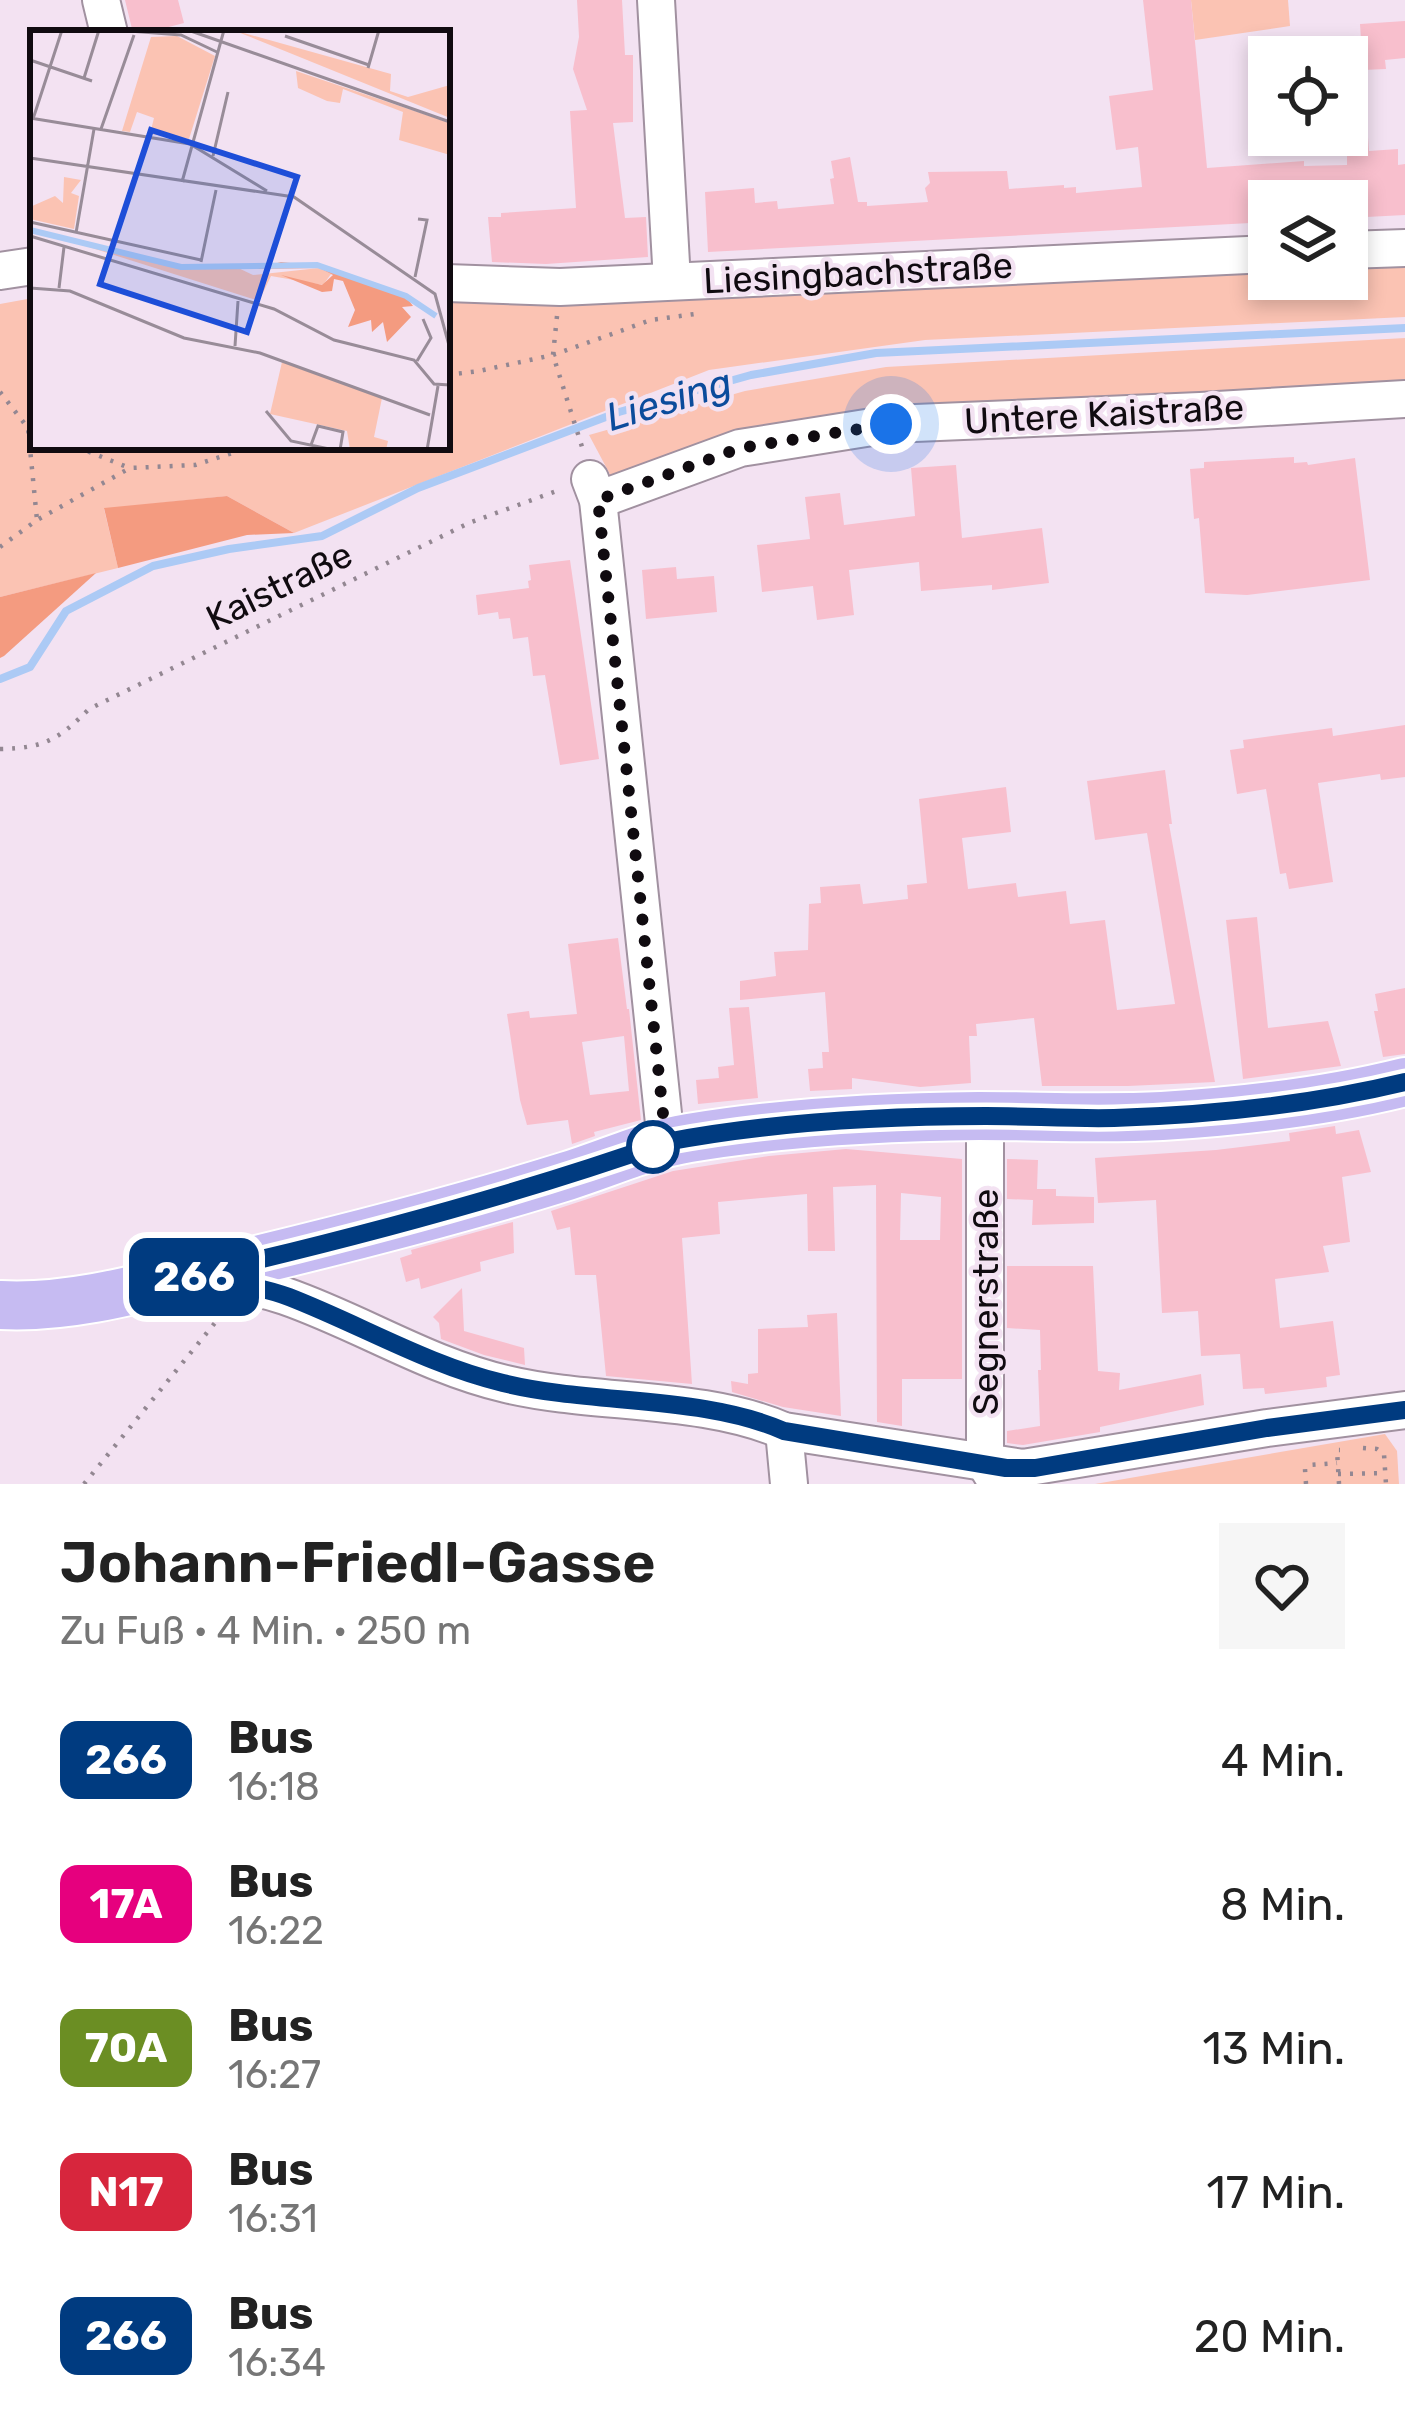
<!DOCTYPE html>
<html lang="de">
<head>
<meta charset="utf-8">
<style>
  body { margin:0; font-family:Rubik,sans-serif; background:#f6f6f6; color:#222; height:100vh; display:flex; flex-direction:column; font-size:45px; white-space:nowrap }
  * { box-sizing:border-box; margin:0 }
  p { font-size:39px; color:#767676 }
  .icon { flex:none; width:66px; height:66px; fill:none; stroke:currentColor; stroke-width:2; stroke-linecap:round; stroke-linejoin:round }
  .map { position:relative; height:1484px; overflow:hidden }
  .side { display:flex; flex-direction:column; background:#fff; flex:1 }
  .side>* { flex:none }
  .badge { padding:0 24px; border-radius:18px; font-size:42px; line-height:78px }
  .tools { position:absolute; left:1248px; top:36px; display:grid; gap:24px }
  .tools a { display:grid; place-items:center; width:120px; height:120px; border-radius:0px; background:#fff; box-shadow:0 6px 18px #0003; font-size:60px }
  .you { position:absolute; width:60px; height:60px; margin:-30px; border:9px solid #fff; border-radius:50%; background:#1a73e8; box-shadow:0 0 0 18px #1a73e833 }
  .map>.badge { position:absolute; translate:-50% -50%; box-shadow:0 0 0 6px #fff }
  .round { display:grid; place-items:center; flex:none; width:126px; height:126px; border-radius:0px; background:#f6f6f6 }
  .headline { display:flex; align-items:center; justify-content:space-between; height:204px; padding:0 60px }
  h1 { font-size:57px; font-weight:600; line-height:90px }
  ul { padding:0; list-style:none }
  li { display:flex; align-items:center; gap:36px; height:144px; padding:0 60px }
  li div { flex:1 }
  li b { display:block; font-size:45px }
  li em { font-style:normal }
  li .badge { min-width:132px; font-weight:700; text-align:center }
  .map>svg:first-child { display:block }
  .green { fill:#fbc3b3 }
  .forest { fill:#f49b80 }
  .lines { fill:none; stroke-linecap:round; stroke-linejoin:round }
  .stream { stroke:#accaf5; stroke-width:8 }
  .building { fill:#f8bfcd; fill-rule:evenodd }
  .minor-casing { stroke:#a191a0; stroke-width:40 }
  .major-casing { stroke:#fff; stroke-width:52 }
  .path { stroke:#938792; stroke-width:4.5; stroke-dasharray:3 9; stroke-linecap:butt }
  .minor { stroke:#fff; stroke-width:36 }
  .major { stroke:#c6bbf2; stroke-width:48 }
  .line-casing { stroke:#fff; stroke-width:27 }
  .line { stroke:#003b80; stroke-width:18 }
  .walk { stroke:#100b10; stroke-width:12; stroke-dasharray:0 21.6 }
  .stop-dot { fill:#fff; stroke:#003b80; stroke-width:6 }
  .labels { text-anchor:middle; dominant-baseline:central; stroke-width:9; stroke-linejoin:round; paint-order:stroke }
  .street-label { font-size:36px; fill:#100b10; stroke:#f3e2f2 }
  .water-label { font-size:39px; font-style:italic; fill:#0b4c9c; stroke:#f3e2f2 }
  .inset-river { fill:none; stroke:#accaf5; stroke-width:6 }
  .inset-road { fill:none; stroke:#988c98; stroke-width:3 }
  .view { fill:#1d4ed8; fill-opacity:0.15; stroke:#1d4ed8; stroke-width:6 }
  .inset-edge { fill:none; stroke:#100b10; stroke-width:6 }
</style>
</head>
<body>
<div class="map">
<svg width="1405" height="1484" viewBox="0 0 1405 1484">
  <rect width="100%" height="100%" fill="#f3e2f2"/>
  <g class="green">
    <polygon points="1191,0 1288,0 1290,26 1195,40"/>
    <polygon points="1405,267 1405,317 925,340 709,370 294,533 227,496 104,509 118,568 0,597 0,304 33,298 33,447 447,447 447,301 539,305 1269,273 1269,279 1347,279 1347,269"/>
    <polygon points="1405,338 1405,383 1037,403 613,480 589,435 745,391 886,367"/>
    <polygon points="1385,1434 1397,1451 1399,1484 1095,1484"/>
  </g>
  <g class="forest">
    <polygon points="227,496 294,533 247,535 118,568 104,508"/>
    <polygon points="96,573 4,656 0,658 0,597"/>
  </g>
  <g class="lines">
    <polyline class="stream" points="0,679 30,667 66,611 153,566 229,549 322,536 418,488 619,412 751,375 876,353 1405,328"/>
  </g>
  <g class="building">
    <polygon points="125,0 178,0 184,23 161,29 162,33 133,33"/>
    <polygon points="577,0 622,0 625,55 633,55 633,122 613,123 625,218 646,217 648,257 546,264 492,262 488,217 501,217 501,213 576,208 570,111 587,110 573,69 579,37"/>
    <polygon points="1143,0 1191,0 1207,168 1304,161 1304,166 1347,165 1347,68 1363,67 1369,151 1398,149 1398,165 1405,164 1405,215 1347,218 1347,201 1269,201 1269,222 708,252 705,192 754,188 755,203 777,201 778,209 834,204 830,179 834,178 831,161 850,157 858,202 867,202 867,206 928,202 925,188 930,183 928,172 1007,171 1009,189 1064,185 1064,188 1076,187 1076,193 1142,187 1138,147 1116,150 1109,96 1153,90"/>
    <polygon points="1405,21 1405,58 1385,60 1386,69 1363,70 1360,24"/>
    <polygon points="1294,457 1294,463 1307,462 1308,465 1355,458 1370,580 1247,595 1205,593 1199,518 1194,519 1190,469 1204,468 1204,462"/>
    <polygon points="956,465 962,538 1042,528 1049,583 992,590 992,585 921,591 919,562 849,570 854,615 817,620 813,586 762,592 757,545 810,539 805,497 840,493 844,525 915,516 911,468"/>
    <polygon points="570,560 599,759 560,765 545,675 533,676 528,637 513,639 510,618 499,619 498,612 478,615 476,595 529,588 528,581 531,580 529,565"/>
    <polygon points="676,567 677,579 714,576 717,612 646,619 642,570"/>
    <polygon points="1405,725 1405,777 1381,780 1380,774 1318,783 1333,882 1289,889 1286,873 1280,874 1266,789 1237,794 1230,750 1244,748 1243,740 1332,728 1333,736"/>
    <polygon points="1165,770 1172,824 1169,824 1215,1082 1128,1086 1042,1086 1034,1018 976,1024 977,1036 969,1036 971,1083 920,1087 852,1078 852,1089 810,1091 808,1069 823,1068 822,1052 829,1052 825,992 740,1000 740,981 776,976 774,952 808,950 809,904 821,903 820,887 860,884 863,904 908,899 907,885 927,883 919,799 1006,787 1011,832 962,838 968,889 1016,883 1018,897 1066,891 1070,924 1105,920 1117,1010 1175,1004 1147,833 1095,840 1087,781"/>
    <polygon points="1257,917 1268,1028 1328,1021 1341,1066 1243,1079 1226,920"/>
    <path d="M 618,938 L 627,1009 L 629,1009 L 641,1120 L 594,1132 L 595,1136 L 572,1144 L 568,1120 L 527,1125 L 520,1100 L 507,1014 L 529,1011 L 530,1018 L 577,1014 L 568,944 ZM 624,1036 L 629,1091 L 590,1095 L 582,1042 Z"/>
    <polygon points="1405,988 1405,1054 1383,1057 1374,1011 1378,1011 1375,994"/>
    <polygon points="749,1007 758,1098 698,1104 696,1080 719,1078 718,1067 734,1065 729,1008"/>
    <polygon points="1335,1126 1336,1134 1359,1130 1371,1172 1342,1177 1350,1242 1323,1246 1329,1272 1275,1279 1280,1328 1333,1321 1340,1375 1326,1377 1327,1387 1265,1394 1264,1388 1243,1389 1240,1354 1201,1356 1198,1311 1162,1313 1156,1200 1098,1203 1095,1158 1216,1150 1290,1141 1289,1133"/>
    <path d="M 846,1149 L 962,1159 L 962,1379 L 902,1379 L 902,1426 L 877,1422 L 876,1185 L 833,1187 L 835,1251 L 808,1251 L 807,1194 L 718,1202 L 720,1234 L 682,1238 L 692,1384 L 606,1376 L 596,1275 L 575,1275 L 570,1227 L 557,1230 L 551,1211 L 673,1171 L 769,1156 ZM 901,1193 L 941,1197 L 940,1240 L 900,1240 Z"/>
    <polygon points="1007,1159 1038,1160 1037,1189 1056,1189 1056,1196 1094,1197 1094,1223 1032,1225 1033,1200 1007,1199"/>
    <polygon points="513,1222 514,1253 480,1262 481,1271 421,1289 419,1278 406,1282 400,1258 412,1254 411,1250"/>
    <polygon points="1007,1266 1093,1266 1098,1371 1120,1373 1119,1390 1201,1374 1204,1405 1100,1427 1100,1432 1023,1445 1007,1443 1007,1431 1040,1426 1038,1370 1041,1370 1040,1330 1007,1328"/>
    <polygon points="462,1288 464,1331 524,1348 525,1365 484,1355 441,1339 439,1323 433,1317"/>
    <polygon points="837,1313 841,1416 783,1407 732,1392 731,1381 748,1384 748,1374 758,1373 758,1329 808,1327 807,1315"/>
  </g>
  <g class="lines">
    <g class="minor-casing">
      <g id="minor">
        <polyline points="101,0 109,33"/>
        <polyline points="656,0 672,281"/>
        <polyline points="1347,250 1405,248"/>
        <polyline points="0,271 33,266"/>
        <polyline points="447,283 560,287 1269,254"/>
        <polyline points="590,479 598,500 666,1142"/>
        <polyline points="598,500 740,448 891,424 1200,411 1405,399"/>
        <polyline points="985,1116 985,1463 996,1481"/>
        <path d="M 204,1279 C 231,1283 259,1287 285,1296 C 360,1322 428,1366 506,1384 C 594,1405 701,1395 784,1431 L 1023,1468 L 1267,1428 L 1405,1410"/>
        <polyline points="784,1431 789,1484"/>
      </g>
    </g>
    <g class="major-casing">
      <path id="major" d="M 0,1305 C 71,1309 146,1287 215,1270 C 333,1242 452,1212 567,1176 C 608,1163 647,1145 689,1138 C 785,1122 882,1117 979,1116 C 1040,1116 1101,1119 1162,1116 C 1244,1111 1325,1102 1405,1082"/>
    </g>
    <g class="path">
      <polyline points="557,316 553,355 583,450"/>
      <polyline points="447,375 479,371 553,355 651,320 695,314"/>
      <polyline points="0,392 28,428 37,520"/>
      <polyline points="77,447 127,467"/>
      <polyline points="0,547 37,520 130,468 195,465 251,447"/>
      <path d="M 0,749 C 44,748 58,740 89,709 L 469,523 L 562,489"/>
      <polyline points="1363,1448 1377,1449 1384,1454 1386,1484"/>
      <polyline points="1338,1474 1385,1473"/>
      <polyline points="84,1484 223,1313"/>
      <polyline points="1306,1484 1305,1469 1310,1465 1337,1463"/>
      <polyline points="1339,1484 1337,1450 1340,1450"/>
    </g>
    <use href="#minor" class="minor"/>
    <use href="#major" class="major"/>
  </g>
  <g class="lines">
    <g class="line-casing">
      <path id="line" d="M 1405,1082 C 1310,1105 1212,1115 1114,1118 C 1071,1119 1029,1116 986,1116 C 879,1116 771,1122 666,1142 C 511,1197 350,1239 190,1276 C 223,1282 257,1285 289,1297 C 361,1325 428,1365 503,1383 C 592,1405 702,1395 784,1431 L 1006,1468 L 1035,1468 L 1267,1428 L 1405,1410"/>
    </g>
    <use href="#line" class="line"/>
    <polyline class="walk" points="653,1147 666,1142 598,500 740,448 891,424"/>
  </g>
  <circle class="stop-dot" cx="653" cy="1147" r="24"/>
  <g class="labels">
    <g class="street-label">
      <text transform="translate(858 273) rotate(-3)">Liesingbachstraße</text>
      <text transform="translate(1104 414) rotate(-3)">Untere Kaistraße</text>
      <text transform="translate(279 586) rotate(-26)">Kaistraße</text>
      <text transform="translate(985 1302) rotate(-90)">Segnerstraße</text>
    </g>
    <g class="water-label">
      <text transform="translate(669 400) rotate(-17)">Liesing</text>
    </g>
  </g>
  <g transform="translate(30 30)">
    <rect width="420" height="420" fill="#f3e2f2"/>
    <path d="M 203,0 L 361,44 L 360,61 L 378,67 L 420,55 L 420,88 ZM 147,6 L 185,26 L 159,109 L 120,104 L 124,88 L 107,82 L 100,102 L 92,101 L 121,7 ZM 266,41 L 420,93 L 420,125 L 369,110 L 373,82 L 313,59 L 310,73 L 297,71 L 268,58 ZM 34,147 L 51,150 L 41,163 L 49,166 L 44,199 L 0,189 L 0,177 L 25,166 L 33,173 ZM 43,212 L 155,239 L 204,236 L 223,245 L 289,238 L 301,244 L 293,255 L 241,246 L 229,271 ZM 252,332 L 352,368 L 344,407 L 358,411 L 356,420 L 320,420 L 317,401 L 240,384 Z" fill="#fbc3b3"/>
    <path d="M 251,232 L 289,236 L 377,268 L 383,276 L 372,277 L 381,287 L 357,312 L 353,292 L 342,302 L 341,290 L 318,297 L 325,280 L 313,251 L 304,249 L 302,261 L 292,262 L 251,245 L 292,255 L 303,245 L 289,238 L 226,239 Z" fill="#f49b80"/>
    <path class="inset-river" d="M 0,200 L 151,237 L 287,235 L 376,266 L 406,286"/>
    <path class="inset-road" d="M 86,0 L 151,5 L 189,23M 158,0 L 420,92M 255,6 L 339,35M 0,30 L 62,51M 338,38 L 349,0M 54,48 L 69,0M 0,88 L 160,114 L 237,161M 3,89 L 32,0M 71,99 L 104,5M 183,126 L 198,62M 0,128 L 264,167 L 405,264 L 420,319M 152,152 L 194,0M 0,192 L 171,230M 46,203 L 64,99M 0,206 L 244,279 L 304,310 L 384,330 L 404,354 L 420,355M 171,232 L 186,160M 385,247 L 397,190 L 388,189M 0,258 L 40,261 L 154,308 L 230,323 L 400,385M 29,258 L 34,217M 205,316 L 208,271M 387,331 L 401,308 L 393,289M 236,381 L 261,411 L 304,420M 281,415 L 288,396 L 313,402 L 310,420M 397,420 L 408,356"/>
    <path class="view" d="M 121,100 L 267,147 L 217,302 L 70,254 Z"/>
    <rect width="420" height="420" class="inset-edge"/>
  </g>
</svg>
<div class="tools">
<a><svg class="icon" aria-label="locate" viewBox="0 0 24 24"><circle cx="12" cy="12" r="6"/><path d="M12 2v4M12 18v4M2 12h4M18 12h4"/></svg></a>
<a><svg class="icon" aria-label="layers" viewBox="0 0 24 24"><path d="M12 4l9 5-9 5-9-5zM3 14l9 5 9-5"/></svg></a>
</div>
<div class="you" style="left:891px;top:424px"></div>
<b class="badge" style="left:194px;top:1277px;background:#003b80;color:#fff">266</b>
</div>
<section class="side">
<div class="headline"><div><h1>Johann-Friedl-Gasse</h1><p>Zu Fuß · 4 Min. · 250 m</p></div><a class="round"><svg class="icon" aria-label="heart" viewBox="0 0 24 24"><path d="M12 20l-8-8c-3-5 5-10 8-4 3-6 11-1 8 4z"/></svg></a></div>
<ul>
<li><span class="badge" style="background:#003b80;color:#fff">266</span><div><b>Bus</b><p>16:18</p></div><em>4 Min.</em></li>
<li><span class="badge" style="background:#e6007e;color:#fff">17A</span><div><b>Bus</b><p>16:22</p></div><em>8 Min.</em></li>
<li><span class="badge" style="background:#6b8e23;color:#fff">70A</span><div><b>Bus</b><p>16:27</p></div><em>13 Min.</em></li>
<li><span class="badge" style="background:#d7263d;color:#fff">N17</span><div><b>Bus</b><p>16:31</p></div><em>17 Min.</em></li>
<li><span class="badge" style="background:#003b80;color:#fff">266</span><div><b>Bus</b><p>16:34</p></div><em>20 Min.</em></li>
</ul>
</section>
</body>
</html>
